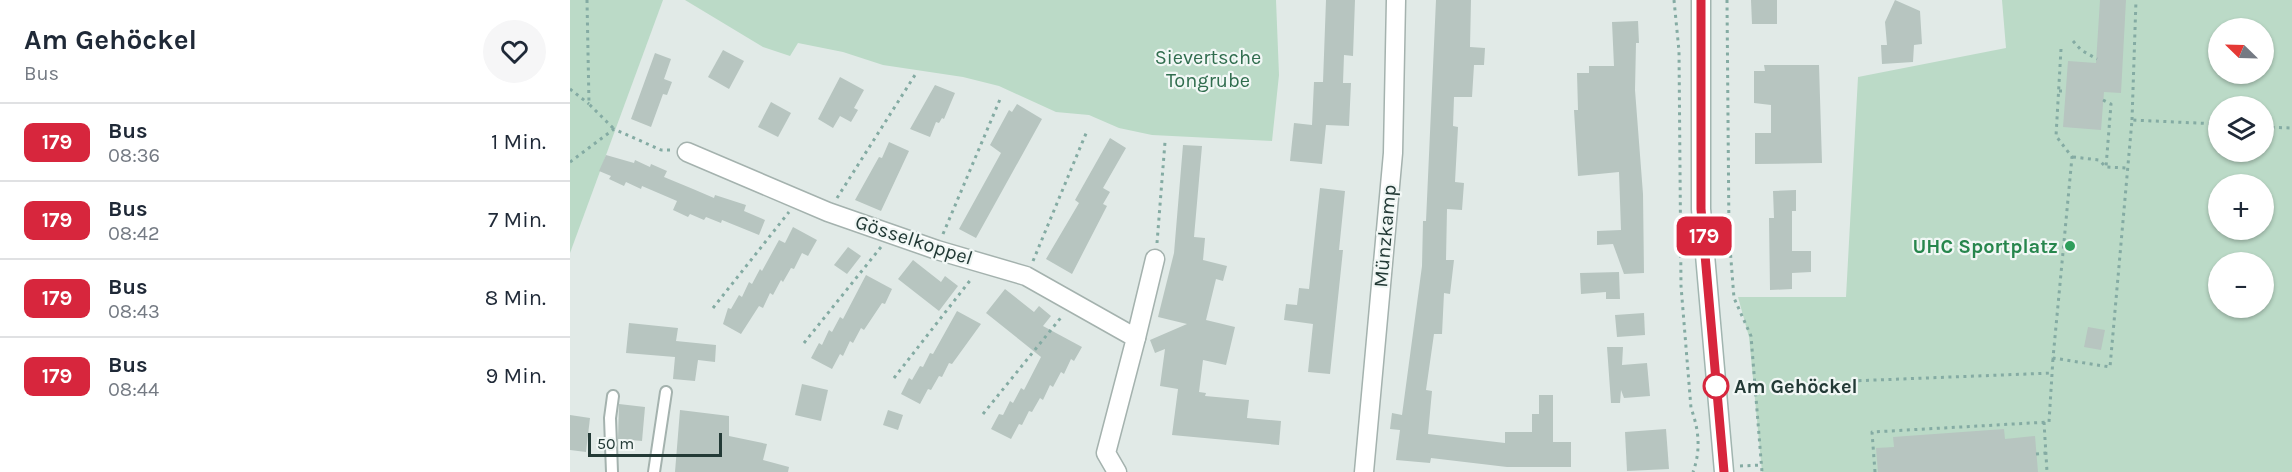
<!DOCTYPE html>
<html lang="de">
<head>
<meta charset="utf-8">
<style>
  body { margin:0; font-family:Karla,sans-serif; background:#f6f6f7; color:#1f2937; height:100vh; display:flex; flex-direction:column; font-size:22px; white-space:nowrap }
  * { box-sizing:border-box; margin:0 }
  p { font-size:20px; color:#747a83 }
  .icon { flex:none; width:33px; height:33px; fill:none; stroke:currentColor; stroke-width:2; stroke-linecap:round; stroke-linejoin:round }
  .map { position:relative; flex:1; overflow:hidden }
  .details { display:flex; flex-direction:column; background:#fff; width:570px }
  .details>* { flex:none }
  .badge { padding:0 12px; border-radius:9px; font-size:21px; line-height:39px }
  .needle { width:39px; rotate:293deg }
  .tools { position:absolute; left:1638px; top:18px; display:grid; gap:12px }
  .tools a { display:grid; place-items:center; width:66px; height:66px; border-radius:50%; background:#fff; box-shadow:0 2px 4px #0004; font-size:30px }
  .scale { position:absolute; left:18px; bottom:15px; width:134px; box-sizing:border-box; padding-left:6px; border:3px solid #233a36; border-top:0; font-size:16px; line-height:21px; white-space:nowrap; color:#233a36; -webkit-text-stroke:4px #f1f7f5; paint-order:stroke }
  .map>.badge { position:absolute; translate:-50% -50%; box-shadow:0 0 0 3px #fff }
  .round { display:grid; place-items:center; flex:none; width:63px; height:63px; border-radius:32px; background:#f6f6f7 }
  .summary { display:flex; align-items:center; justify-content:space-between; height:102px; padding:0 24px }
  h1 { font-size:28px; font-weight:700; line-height:45px }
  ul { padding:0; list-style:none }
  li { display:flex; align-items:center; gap:18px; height:78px; padding:0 24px; border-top:2px solid #e0e1e3 }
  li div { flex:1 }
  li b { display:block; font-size:22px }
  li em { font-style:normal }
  li .badge { min-width:66px; font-weight:700; text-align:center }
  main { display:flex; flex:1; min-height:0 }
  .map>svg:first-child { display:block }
  .green { fill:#bbdac7; fill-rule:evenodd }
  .building { fill:#b7c5c0 }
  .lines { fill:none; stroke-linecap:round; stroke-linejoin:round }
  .lane-casing { stroke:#a4b2ae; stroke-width:14 }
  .street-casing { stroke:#a4b2ae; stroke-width:21 }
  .secondary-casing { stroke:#a1b5b0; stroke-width:21 }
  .path { stroke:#84aba3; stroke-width:3; stroke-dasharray:3 4.5; stroke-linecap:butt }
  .lane { stroke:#fff; stroke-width:10 }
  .street { stroke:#fff; stroke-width:18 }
  .secondary { stroke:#fff; stroke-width:18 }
  .line-casing { stroke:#fff; stroke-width:14 }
  .line { stroke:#d7263d; stroke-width:9 }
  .leisure-dot { fill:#2e9e5b; stroke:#f1f7f5; stroke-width:2 }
  .stop-dot { fill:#fff; stroke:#d7263d; stroke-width:3 }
  .labels { text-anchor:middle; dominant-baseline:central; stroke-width:4.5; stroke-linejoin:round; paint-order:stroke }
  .park-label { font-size:20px; fill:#306d4e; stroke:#f1f7f5 }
  .street-label { font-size:20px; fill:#233a36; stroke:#f1f7f5 }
  .leisure-label { font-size:20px; font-weight:bold; fill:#27864d; stroke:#f1f7f5; text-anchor:end }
  .stop-label { font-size:20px; font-weight:bold; fill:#233a36; stroke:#f1f7f5; text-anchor:start }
</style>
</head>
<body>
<main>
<section class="details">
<div class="summary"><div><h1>Am Gehöckel</h1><p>Bus</p></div><a class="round"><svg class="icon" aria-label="heart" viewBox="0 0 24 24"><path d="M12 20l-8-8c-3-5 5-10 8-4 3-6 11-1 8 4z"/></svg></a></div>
<ul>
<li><span class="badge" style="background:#d7263d;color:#fff">179</span><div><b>Bus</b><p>08:36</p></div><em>1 Min.</em></li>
<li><span class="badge" style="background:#d7263d;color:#fff">179</span><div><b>Bus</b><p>08:42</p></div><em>7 Min.</em></li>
<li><span class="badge" style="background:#d7263d;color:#fff">179</span><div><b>Bus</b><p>08:43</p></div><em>8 Min.</em></li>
<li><span class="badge" style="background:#d7263d;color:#fff">179</span><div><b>Bus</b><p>08:44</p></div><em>9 Min.</em></li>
</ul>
</section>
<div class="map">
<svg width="1722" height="472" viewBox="0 0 1722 472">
  <rect width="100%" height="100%" fill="#e1eae7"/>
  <g class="green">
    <polygon points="0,0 93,0 0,253"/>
    <polygon points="115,0 706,0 709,75 702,141 582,135 549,128 519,115 486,112 429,86 393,77 313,65 273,52 228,43 220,56 193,47"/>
    <path d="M 1432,0 L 1722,0 L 1722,472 L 1192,472 L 1179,337 L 1168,297 L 1276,297 L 1288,77 L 1436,48 ZM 1648,28 L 1694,28 L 1694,74 L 1648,74 ZM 1648,106 L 1694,106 L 1694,152 L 1648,152 ZM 1648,184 L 1694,184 L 1694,230 L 1648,230 ZM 1648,262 L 1694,262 L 1694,308 L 1648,308 Z"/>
  </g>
  <g class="building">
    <polygon points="756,0 785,0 783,56 774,55 773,83 781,83 779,126 756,125 752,164 720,161 724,123 742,125 744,82 753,82"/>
    <polygon points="866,0 901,0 900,47 915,48 914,65 904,65 902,97 884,97 883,126 888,127 885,182 894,183 892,210 877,209 876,260 884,260 880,294 874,293 872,334 864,334 856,390 862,391 858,434 935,443 935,432 962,432 962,414 969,414 969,395 983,395 983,442 1001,442 1001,467 937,467 861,458 860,463 826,460 830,430 820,429 822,413 832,415 852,266 853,221 856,221"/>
    <polygon points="1181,0 1207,0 1207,24 1182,24"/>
    <polygon points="1325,0 1350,11 1352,44 1344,45 1343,62 1312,64 1311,45 1317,45 1315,22"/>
    <polygon points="1530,0 1556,0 1551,93 1534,92 1531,130 1493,127 1498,61 1526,63"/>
    <polygon points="1068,21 1069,43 1066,43 1065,90 1073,194 1074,273 1054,274 1043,244 1027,245 1027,231 1051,230 1049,172 1008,176 1004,110 1008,110 1007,73 1019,73 1019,66 1044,66 1042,22"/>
    <polygon points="153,50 174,61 159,89 138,77"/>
    <polygon points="85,53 101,59 94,79 102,82 97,95 93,94 81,127 61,119"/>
    <polygon points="1194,65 1249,65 1252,163 1185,164 1185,133 1201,133 1201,105 1184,103 1184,71 1195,71"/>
    <polygon points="270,77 294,90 284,108 288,110 281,122 270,116 263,128 248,119"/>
    <polygon points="365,85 385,93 374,119 372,118 369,123 366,122 360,137 340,129"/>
    <polygon points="201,102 221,113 208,137 188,127"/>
    <polygon points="447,104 472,119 406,238 389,229 431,153 420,145 439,110 442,112"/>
    <polygon points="540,138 556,148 533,188 540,192 533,204 537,206 502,274 476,259 509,203 505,200"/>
    <polygon points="319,142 339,151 311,211 285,200 309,157 312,158"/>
    <polygon points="613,145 632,146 624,237 635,238 633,260 657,266 653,281 646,279 636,320 665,327 656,365 633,360 629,392 636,393 635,396 679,400 677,418 711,421 709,445 602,435 608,389 590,386 595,349 585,353 580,340 617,324 588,317 604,253"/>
    <polygon points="36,155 64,163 65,160 80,167 81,164 97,171 94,177 123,189 144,198 145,195 176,205 174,211 195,220 189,235 152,220 151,223 136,217 134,220 120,214 118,217 103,210 107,201 72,186 71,189 56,182 54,186 39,179 41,176 29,171"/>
    <polygon points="750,188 775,191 769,250 773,250 760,374 738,372 743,324 714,320 716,304 727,305 729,288 739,289"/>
    <polygon points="1226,190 1226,211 1222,211 1222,251 1241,251 1241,272 1222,273 1222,289 1200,290 1199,218 1204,218 1203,191"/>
    <polygon points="223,227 247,240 238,256 232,253 224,269 221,268 213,282 211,280 203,295 200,293 193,308 189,306 171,334 153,324 158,308 161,309 169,295 172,297 179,282 182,284 190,269 192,271 209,240 215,243"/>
    <polygon points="278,247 291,256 277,274 264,265"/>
    <polygon points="343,260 371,282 375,276 388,286 369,311 328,279"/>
    <polygon points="1049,272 1050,299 1036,299 1036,292 1011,294 1010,273"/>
    <polygon points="296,275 322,289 315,304 312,303 294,330 291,328 283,343 280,341 273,356 270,354 262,369 241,358 249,343 252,345 259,330 262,332 270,317 273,319"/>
    <polygon points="435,289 464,312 469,306 481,316 473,326 512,347 504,361 501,359 494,374 491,372 483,387 480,385 473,400 470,398 462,412 459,411 452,425 449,424 441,439 421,429 429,414 433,415 440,401 443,403 451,388 454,390 471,357 416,313"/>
    <polygon points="387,311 411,324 382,364 379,363 372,377 369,376 361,390 358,389 350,404 331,394 339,378 342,380 350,366 353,367 360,353 363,354"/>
    <polygon points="1074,313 1075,335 1047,337 1045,315"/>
    <polygon points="59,323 108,328 106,341 146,345 145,362 128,360 125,381 103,379 105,357 56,353"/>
    <polygon points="1518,327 1535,330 1531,350 1514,347"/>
    <polygon points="1037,347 1053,347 1052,365 1077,363 1080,396 1054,398 1051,390 1050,403 1041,403"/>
    <polygon points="232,384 258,390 251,421 225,415"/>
    <polygon points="49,404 75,407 72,441 48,439"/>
    <polygon points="110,410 159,416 159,436 197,444 193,460 219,467 218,472 105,472"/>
    <polygon points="318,410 333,415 328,430 313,425"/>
    <polygon points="0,415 20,418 16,452 0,450"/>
    <polygon points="1096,429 1099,469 1057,471 1055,432"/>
    <polygon points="1434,429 1435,439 1465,436 1468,472 1308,472 1306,448 1324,447 1323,437"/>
  </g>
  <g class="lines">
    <g class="lane-casing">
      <g id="lane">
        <polyline points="42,472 40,418 43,396"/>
        <polyline points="84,472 96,392"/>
      </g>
    </g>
    <g class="street-casing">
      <g id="street">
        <polyline points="117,152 258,212 367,250 456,276 566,338 536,453 547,472"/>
        <polyline points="566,338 585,259"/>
        <polyline points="794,472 823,153 826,0"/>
      </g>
    </g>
    <g class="secondary-casing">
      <polyline id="secondary" points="1131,0 1131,209 1154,472"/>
    </g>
    <g class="path">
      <polyline points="17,0 19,104 44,129"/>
      <path d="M 1104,0 L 1109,51 L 1111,286 L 1121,408 C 1129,430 1131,450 1123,472"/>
      <polyline points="1157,0 1159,235 1164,298 1181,336 1192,472"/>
      <polyline points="1503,41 1511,50 1527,59"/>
      <polyline points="1491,49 1486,136 1502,157 1483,358 1540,367 1562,120 1648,124"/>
      <polyline points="0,89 19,104"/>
      <polyline points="1489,91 1496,91"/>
      <polyline points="1533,100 1541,104 1536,167"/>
      <polyline points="1562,120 1566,0"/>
      <polyline points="1694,127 1722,128"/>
      <polyline points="1503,157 1529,160 1536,167 1558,168"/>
      <polyline points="0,162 44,129 91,150 100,150"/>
      <polyline points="267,198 345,75"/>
      <polyline points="373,234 431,97"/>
      <polyline points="587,243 595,142"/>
      <polyline points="463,261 517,131"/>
      <polyline points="143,308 219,212"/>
      <polyline points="234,343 311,247"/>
      <polyline points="324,378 402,278"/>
      <polyline points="1281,381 1482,373"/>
      <polyline points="413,414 493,315"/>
      <polyline points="1474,422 1477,472"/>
      <polyline points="1466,454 1476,453"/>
      <polyline points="1170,466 1192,465"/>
      <polyline points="1305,472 1302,432 1479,422 1483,358"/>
    </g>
    <use href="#lane" class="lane"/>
    <use href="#street" class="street"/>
    <use href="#secondary" class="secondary"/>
  </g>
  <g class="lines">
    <g class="line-casing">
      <polyline id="line" points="1131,0 1131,209 1154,472"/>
    </g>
    <use href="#line" class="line"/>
  </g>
  <circle class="leisure-dot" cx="1500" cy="246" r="6"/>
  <circle class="stop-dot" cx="1146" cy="386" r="12"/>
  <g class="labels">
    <g class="park-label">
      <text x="638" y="57">Sievertsche<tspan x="638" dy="23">Tongrube</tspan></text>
    </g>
    <g class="street-label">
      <text transform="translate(815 236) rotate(-85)">Münzkamp</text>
      <text transform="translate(344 240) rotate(18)">Gösselkoppel</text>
    </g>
    <g class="leisure-label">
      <text x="1488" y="246">UHC Sportplatz</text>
    </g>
    <g class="stop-label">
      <text x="1164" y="386">Am Gehöckel</text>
    </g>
  </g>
</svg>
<div class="tools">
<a><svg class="needle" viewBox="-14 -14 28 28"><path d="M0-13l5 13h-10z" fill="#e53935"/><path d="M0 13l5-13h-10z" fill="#747a83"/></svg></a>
<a><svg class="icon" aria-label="layers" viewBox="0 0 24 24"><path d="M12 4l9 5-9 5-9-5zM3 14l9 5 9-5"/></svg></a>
<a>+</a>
<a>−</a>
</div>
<div class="scale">50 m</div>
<b class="badge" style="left:1134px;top:236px;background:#d7263d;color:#fff">179</b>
</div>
</main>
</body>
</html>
